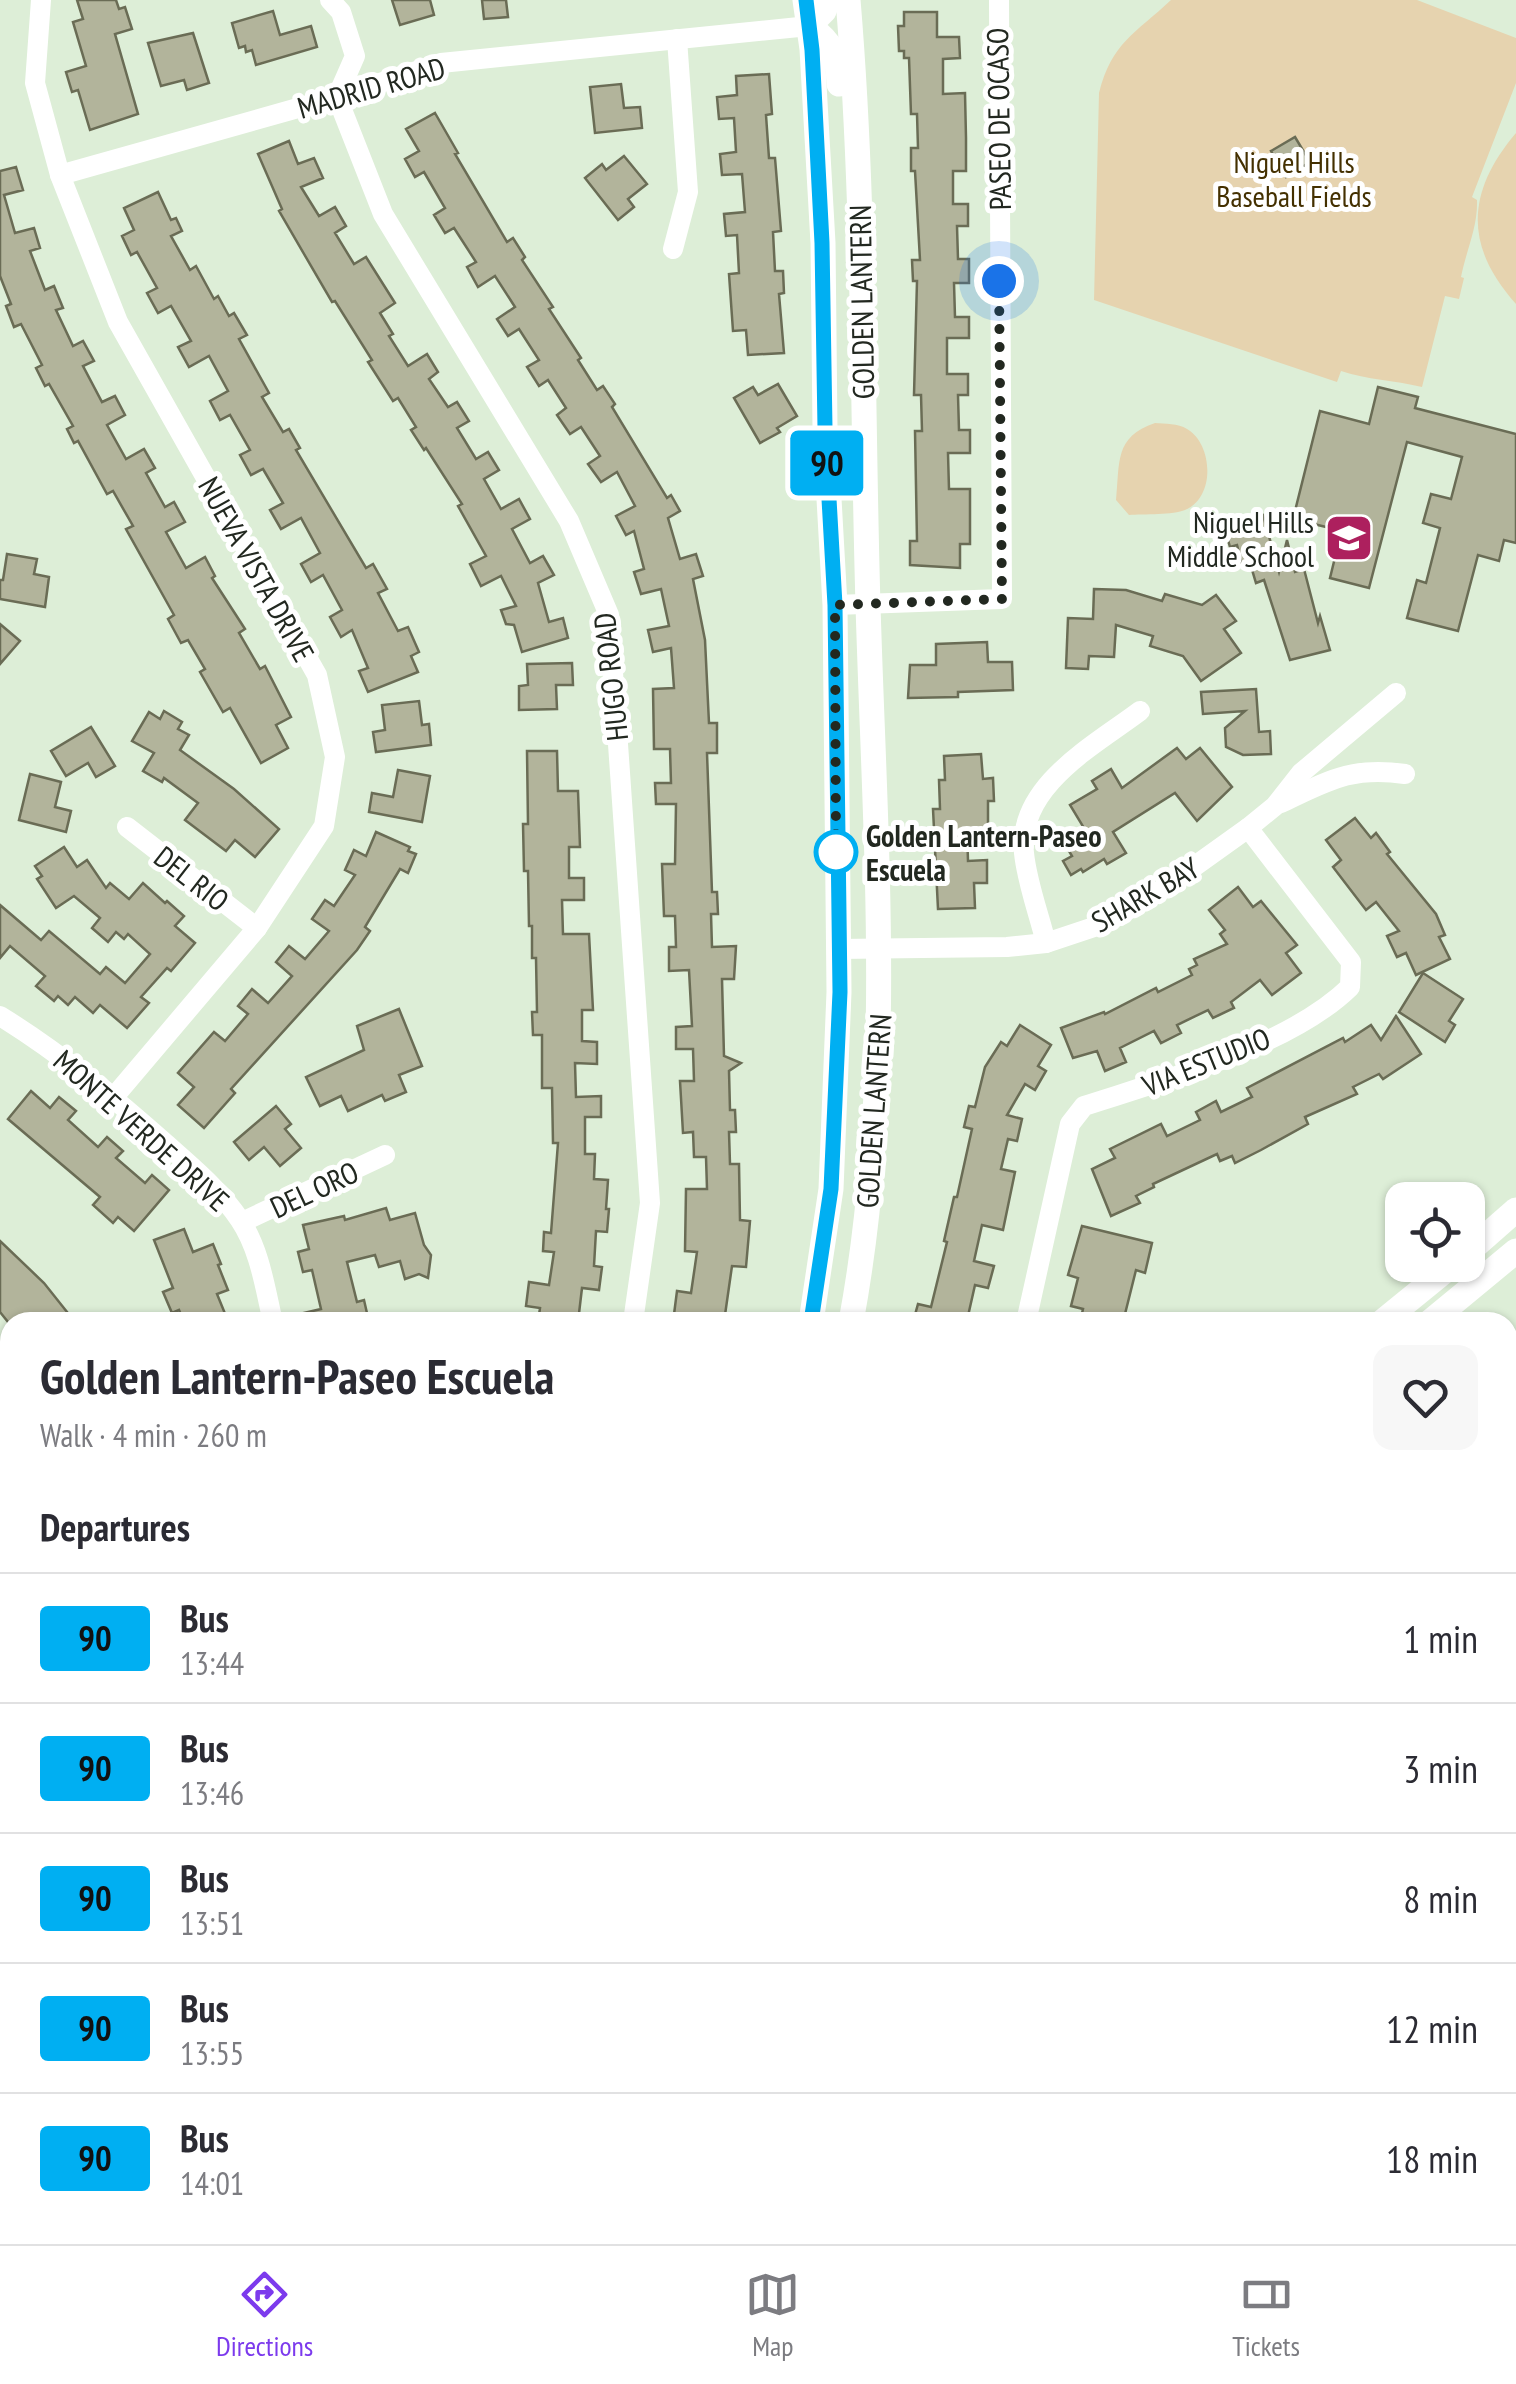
<!DOCTYPE html>
<html lang="en">
<head>
<meta charset="utf-8">
<style>
  body { margin:0; font-family:"PT Sans Narrow",sans-serif; background:#f7f7f7; color:#2b2b33; height:100vh; display:flex; flex-direction:column; font-size:38px; white-space:nowrap }
  * { box-sizing:border-box; margin:0 }
  p { font-size:32px; color:#7c7c81 }
  .icon { flex:none; width:55px; height:55px; fill:none; stroke:currentColor; stroke-width:2; stroke-linecap:round; stroke-linejoin:round }
  .map { position:relative; flex:1; overflow:hidden }
  .drawer { position:absolute; left:0px; top:1312px; width:1518px; height:932px; display:flex; flex-direction:column; background:#fff; border-radius:30px 30px 0 0; box-shadow:0 2px 8px #0004 }
  .drawer>* { flex:none }
  .badge { padding:0 20px; border-radius:8px; font-size:35px; line-height:65px }
  .controls { position:absolute; left:1385px; top:1182px; display:grid; gap:20px }
  .controls a { display:grid; place-items:center; width:100px; height:100px; border-radius:20px; background:#fff; box-shadow:0 2px 8px #0004; font-size:50px }
  .you { position:absolute; width:50px; height:50px; margin:-25px; border:8px solid #fff; border-radius:50%; background:#1a73e8; box-shadow:0 0 0 15px #1a73e833 }
  .map>.badge { position:absolute; translate:-50% -50%; box-shadow:0 0 0 5px #fff }
  h2 { padding:0 40px; font-size:38px; line-height:90px }
  .round { display:grid; place-items:center; flex:none; width:105px; height:105px; border-radius:20px; background:#f7f7f7 }
  .head { display:flex; align-items:center; justify-content:space-between; height:170px; padding:0 40px }
  h1 { font-size:48px; font-weight:700; line-height:75px }
  ul { padding:0; list-style:none }
  li { display:flex; align-items:center; gap:30px; height:130px; padding:0 40px; border-top:2px solid #e1e1e2 }
  li div { flex:1 }
  li b { display:block; font-size:38px }
  li em { font-style:normal }
  li .badge { min-width:110px; font-weight:700; text-align:center }
  .tabs { display:flex; justify-content:space-around; align-items:center; height:140px; border-top:2px solid #e1e1e2; background:#fff; font-size:28px; color:#7c7c81 }
  .tabs a { display:grid; justify-items:center; gap:5px }
  .tabs .active { color:#7c3aed }
  .map>svg:first-child { display:block }
  .green { fill:#e6d3af }
  .building { fill:#b2b49b; stroke:#6a6c55; stroke-width:2.5 }
  .lines { fill:none; stroke-linecap:round; stroke-linejoin:round }
  .minor { stroke:#fff; stroke-width:20 }
  .major { stroke:#fff; stroke-width:25 }
  .line-casing { stroke:#fff; stroke-width:22 }
  .line { stroke:#00aff2; stroke-width:15 }
  .walk { stroke:#222820; stroke-width:10; stroke-dasharray:0 18 }
  .stop-dot { fill:#fff; stroke:#00aff2; stroke-width:5 }
  .labels { text-anchor:middle; dominant-baseline:central; stroke-width:10; stroke-linejoin:round; paint-order:stroke }
  .street-label { font-size:30px; fill:#222820; stroke:#fff }
  .park-label { font-size:30px; fill:#443000; stroke:#fff }
  .poi-label { font-size:30px; fill:#222820; stroke:#fff; text-anchor:end }
  .stop-label { font-size:30px; font-weight:bold; fill:#222820; stroke:#fff; text-anchor:start }
</style>
</head>
<body>
<div class="map">
<svg width="1516" height="2244" viewBox="0 0 1516 2244">
  <rect width="100%" height="100%" fill="#ddeed7"/>
  <g class="green">
    <path d="M 1171,0 L 1417,0 L 1516,38 L 1516,83 L 1472,197 L 1477,200 C 1478,227 1466,251 1461,277 L 1464,278 L 1459,299 L 1445,296 L 1422,387 C 1393,380 1368,380 1341,371 L 1337,382 L 1094,300 L 1099,93 C 1112,42 1135,34 1171,0 Z"/>
    <path d="M 1516,133 L 1516,304 C 1464,246 1466,192 1516,133 Z"/>
    <path d="M 1155,423 C 1165,424 1178,423 1187,429 C 1213,444 1216,497 1185,510 C 1174,515 1143,514 1129,515 L 1116,500 C 1120,462 1114,437 1155,423 Z"/>
    <polygon points="1508,1981 1516,1987 1516,2244 667,2244 668,2235 1508,2235"/>
  </g>
  <g class="building">
    <polygon points="77,0 116,0 119,9 125,7 132,29 115,34 138,114 90,130 78,90 72,92 66,72 86,66 73,22 83,19"/>
    <polygon points="392,0 430,0 434,15 400,25"/>
    <polygon points="482,0 506,0 508,17 484,19"/>
    <polygon points="273,11 280,35 311,26 317,47 256,65 252,50 246,52 245,46 239,48 232,23"/>
    <polygon points="904,12 937,12 937,37 959,37 960,58 943,59 943,94 965,93 966,138 966,171 953,171 953,204 968,204 968,226 957,226 958,259 969,259 969,283 954,283 955,317 969,317 969,338 947,338 947,374 968,374 968,395 958,395 959,430 970,430 970,453 948,453 949,489 970,489 970,544 960,544 960,568 910,565 910,541 917,541 915,431 922,431 921,395 914,395 917,281 913,281 912,260 920,260 915,171 911,171 911,148 918,148 917,114 911,114 909,58 904,58 904,51 899,51 898,26 904,26"/>
    <polygon points="193,33 209,83 187,90 184,80 161,86 148,43"/>
    <polygon points="769,74 772,114 766,115 769,158 775,158 781,231 773,232 775,271 783,271 784,293 779,294 784,353 748,355 746,330 733,331 729,274 739,273 737,235 726,236 724,214 745,212 742,174 722,175 720,154 736,152 734,118 719,119 717,97 737,95 736,76"/>
    <polygon points="621,84 624,108 640,107 642,128 595,133 590,87"/>
    <polygon points="435,113 458,153 455,154 507,242 513,238 525,257 522,260 553,307 549,309 581,358 578,360 597,390 603,386 615,404 612,407 667,498 671,495 680,511 668,518 680,559 696,554 703,576 693,579 705,640 709,723 717,723 717,753 707,753 712,892 717,892 718,914 711,914 712,947 736,946 734,979 722,979 724,1056 741,1063 729,1071 730,1110 735,1110 736,1132 729,1132 730,1164 739,1164 740,1220 750,1221 746,1267 732,1266 724,1322 673,1322 677,1291 691,1293 697,1252 685,1251 686,1189 707,1189 706,1157 694,1157 693,1132 683,1133 680,1081 694,1081 693,1049 676,1049 676,1027 692,1026 689,970 669,971 669,947 676,947 675,916 664,916 662,864 675,864 676,804 656,804 655,783 671,783 670,749 654,749 653,689 674,688 671,648 653,652 648,630 669,626 661,589 641,594 634,572 644,569 634,531 626,535 616,516 635,506 617,472 601,482 588,464 600,456 581,427 570,434 557,415 566,408 548,380 539,386 527,367 539,360 519,329 508,336 497,319 515,307 495,276 478,287 467,267 476,262 454,228 445,233 434,215 445,208 424,172 415,177 405,159 419,151 406,129"/>
    <polygon points="1295,137 1310,162 1286,177 1271,151"/>
    <polygon points="289,141 298,164 314,158 323,178 301,187 319,216 335,207 346,226 335,233 354,264 366,257 395,303 380,313 393,334 389,336 408,366 427,354 438,372 429,379 448,407 457,402 469,421 457,428 476,459 488,452 499,470 484,479 501,509 519,499 530,519 512,529 530,563 543,556 554,575 538,583 549,622 563,618 568,638 522,652 514,625 506,624 501,610 516,606 501,576 481,586 470,564 486,556 458,506 462,504 426,448 424,450 411,430 416,427 398,398 393,401 368,362 372,360 335,301 332,302 279,211 282,209 258,154"/>
    <polygon points="624,156 647,184 628,199 634,207 618,220 585,178 602,164 606,170"/>
    <polygon points="16,167 23,190 4,195 15,233 34,228 40,248 30,251 45,290 54,286 63,308 56,310 73,346 83,341 94,361 83,366 102,402 115,396 125,415 107,425 126,459 144,449 155,468 146,473 165,507 174,502 185,522 166,532 186,568 205,557 215,576 212,578 245,629 239,633 260,669 265,666 291,717 276,725 288,748 261,763 230,708 223,712 200,672 205,669 188,640 181,643 168,619 174,615 126,529 133,526 113,491 107,494 78,441 74,443 67,429 73,426 49,384 45,386 36,368 42,365 21,324 14,327 6,306 11,304 0,276 0,171"/>
    <polygon points="158,192 171,220 176,218 182,231 171,236 190,270 196,266 214,299 218,296 229,316 234,313 247,335 239,339 269,393 262,397 283,432 289,429 300,448 296,450 366,568 373,564 387,589 378,593 398,631 408,627 419,652 411,656 418,672 368,692 359,671 368,668 352,630 341,637 330,617 342,610 323,575 311,582 301,564 320,553 301,518 281,529 270,510 283,503 263,469 251,475 240,455 250,450 230,415 220,420 210,401 228,391 209,356 189,367 178,347 191,341 171,306 158,313 147,293 157,288 137,252 131,255 122,236 134,230 124,208"/>
    <polygon points="778,384 797,416 777,428 780,432 760,443 734,398 753,387 758,395"/>
    <polygon points="1378,387 1418,397 1415,408 1516,434 1516,543 1504,540 1499,561 1478,555 1458,631 1407,618 1417,580 1426,583 1440,528 1423,523 1431,494 1451,499 1462,457 1407,442 1369,588 1330,578 1340,537 1351,533 1293,519 1320,411 1369,424"/>
    <polygon points="1263,515 1279,572 1287,540 1295,572 1304,569 1318,623 1320,616 1330,650 1290,660 1264,580 1256,583 1250,563 1242,565 1237,545 1230,547 1224,526"/>
    <polygon points="7,554 37,559 34,574 49,577 45,607 0,599 0,580 3,580"/>
    <polygon points="1094,589 1126,590 1162,601 1165,594 1202,605 1216,595 1236,621 1224,629 1241,653 1201,681 1183,656 1150,646 1153,636 1116,625 1114,657 1089,656 1088,669 1066,668 1068,618 1093,619"/>
    <polygon points="0,624 20,641 0,664"/>
    <polygon points="987,642 988,662 1012,662 1013,690 958,692 958,697 908,698 910,665 936,665 936,644"/>
    <polygon points="572,663 573,685 556,685 557,709 519,710 519,686 528,685 527,664"/>
    <polygon points="1256,689 1259,732 1270,731 1271,754 1243,755 1226,747 1225,728 1245,711 1203,714 1201,692"/>
    <polygon points="419,701 422,725 429,724 431,745 376,752 373,732 385,730 382,705"/>
    <polygon points="164,711 182,722 178,729 189,735 180,750 234,789 279,829 255,857 235,840 226,851 185,820 198,803 164,778 162,782 143,771 154,753 132,741 149,712 160,719"/>
    <polygon points="91,727 115,766 96,777 88,763 66,776 51,751"/>
    <polygon points="1177,748 1186,759 1200,748 1232,787 1197,821 1175,793 1113,832 1126,853 1107,864 1104,859 1083,872 1081,869 1071,875 1063,861 1072,856 1063,841 1084,828 1070,805 1097,789 1092,781 1111,769 1122,788"/>
    <polygon points="527,751 557,751 558,791 578,791 580,847 569,847 569,878 584,878 584,900 562,900 563,934 589,934 593,1010 582,1010 582,1041 597,1042 597,1064 575,1063 576,1097 601,1096 601,1117 585,1117 585,1154 595,1154 594,1179 608,1180 606,1209 609,1209 607,1232 596,1231 594,1266 602,1267 599,1290 582,1288 578,1322 538,1322 540,1308 526,1306 529,1282 549,1285 554,1252 543,1251 544,1232 551,1233 558,1143 553,1143 552,1088 542,1088 542,1035 533,1035 532,1012 537,1012 536,958 532,958 532,926 529,926 528,871 524,871 523,824 528,824"/>
    <polygon points="981,754 983,779 993,778 994,801 988,801 988,829 967,829 968,861 987,860 987,883 974,883 975,908 938,909 933,809 940,809 939,780 945,780 944,756"/>
    <polygon points="398,770 430,776 422,822 369,812 372,793 393,797"/>
    <polygon points="30,774 61,782 55,807 71,811 66,832 19,820"/>
    <polygon points="1355,818 1371,838 1376,833 1390,852 1387,854 1436,914 1445,935 1439,937 1450,959 1416,975 1406,953 1397,957 1387,936 1399,931 1376,902 1366,910 1333,867 1341,860 1326,840"/>
    <polygon points="376,832 410,847 408,851 416,854 408,873 400,869 365,927 370,931 357,950 231,1089 235,1093 204,1128 178,1105 194,1087 178,1073 214,1032 225,1041 248,1014 238,1006 252,989 268,1003 292,976 276,962 289,946 305,959 329,931 312,919 325,900 334,906 355,875 345,870 354,850 366,856"/>
    <polygon points="64,847 77,867 87,860 106,888 110,883 129,899 143,883 165,903 167,901 184,916 175,926 195,943 171,971 167,968 141,997 149,1003 127,1028 100,1005 93,1013 75,997 68,1005 58,996 54,1001 36,986 45,976 10,946 0,958 0,905 41,940 49,931 100,974 106,967 125,983 150,954 128,934 124,939 116,932 108,942 92,928 100,918 74,896 56,908 37,879 42,876 35,866"/>
    <polygon points="1238,887 1253,907 1261,901 1297,945 1286,953 1301,973 1272,995 1260,980 1231,1002 1234,1008 1213,1018 1208,1010 1177,1025 1181,1033 1161,1043 1154,1031 1120,1048 1126,1062 1105,1071 1097,1051 1073,1058 1061,1028 1104,1012 1105,1014 1156,988 1158,992 1192,975 1189,969 1197,965 1194,959 1227,944 1220,934 1225,930 1209,910"/>
    <polygon points="1423,973 1463,999 1449,1021 1455,1025 1445,1042 1399,1012"/>
    <polygon points="399,1009 422,1066 399,1075 406,1092 385,1101 382,1095 348,1111 341,1096 320,1106 306,1077 364,1050 357,1026"/>
    <polygon points="1396,1016 1421,1054 1383,1079 1379,1074 1353,1087 1357,1094 1305,1117 1308,1124 1261,1150 1235,1163 1232,1156 1220,1161 1217,1154 1153,1184 1154,1187 1136,1196 1140,1203 1111,1216 1092,1169 1115,1158 1110,1149 1161,1124 1167,1136 1200,1120 1196,1112 1216,1101 1221,1112 1252,1097 1247,1088 1343,1038 1345,1042 1371,1025 1381,1040"/>
    <polygon points="1020,1025 1051,1045 1038,1066 1046,1071 1035,1090 1025,1084 1007,1115 1022,1119 1017,1141 1008,1139 1001,1169 1015,1172 1003,1230 982,1225 974,1261 994,1266 988,1288 975,1285 968,1316 969,1322 913,1322 918,1304 931,1307 947,1242 944,1241 954,1197 957,1197 972,1129 964,1127 969,1106 975,1107 985,1067 1001,1042 1007,1046"/>
    <polygon points="31,1091 50,1108 59,1097 76,1111 68,1120 98,1147 107,1137 123,1151 116,1158 145,1183 152,1175 169,1190 134,1231 118,1217 113,1223 93,1205 100,1197 8,1119"/>
    <polygon points="276,1106 291,1124 285,1129 301,1148 280,1166 264,1147 249,1160 234,1142"/>
    <polygon points="386,1208 390,1220 415,1213 424,1245 431,1255 428,1278 419,1274 405,1279 400,1261 379,1267 375,1255 347,1262 357,1302 364,1300 369,1322 292,1322 291,1316 321,1309 312,1270 303,1272 298,1252 309,1249 303,1225 344,1216 345,1220"/>
    <polygon points="1082,1226 1152,1243 1145,1273 1136,1270 1123,1322 1080,1322 1083,1309 1071,1306 1078,1278 1068,1275"/>
    <polygon points="184,1229 193,1252 213,1244 221,1264 218,1265 228,1290 217,1294 226,1316 213,1322 184,1322 179,1310 172,1313 163,1292 173,1288 154,1240"/>
    <polygon points="0,1241 44,1283 75,1322 8,1322 0,1312"/>
  </g>
  <g class="lines">
    <g class="minor">
      <polyline points="41,0 35,83 60,175 118,322 317,675 335,757 324,826 257,928 113,1098"/>
      <polyline points="330,0 341,12 355,56 337,97 383,214 569,521 609,615 650,1203 633,1322"/>
      <polyline points="60,175 337,97 441,63 809,26"/>
      <polyline points="673,249 688,192 677,39"/>
      <polyline points="835,605 1002,599 999,0"/>
      <path d="M 1281,803 C 1328,781 1351,766 1405,774"/>
      <polyline points="127,827 257,928"/>
      <path d="M 1046,943 C 1039,914 1027,883 1024,853 C 1017,786 1095,745 1140,711"/>
      <polyline points="838,949 1007,947 1046,943 1106,923 1160,891 1248,828 1275,806 1301,773 1396,693"/>
      <path d="M 0,1016 C 60,1053 113,1097 165,1143 C 192,1167 220,1190 240,1220 C 260,1250 265,1288 273,1322"/>
      <polyline points="242,1222 385,1155"/>
      <path d="M 1026,1322 L 1070,1124 L 1084,1106 C 1164,1080 1290,1046 1350,987 L 1351,962 L 1248,828"/>
      <polyline points="0,1387 10,1410"/>
      <polyline points="0,1475 10,1471"/>
      <polyline points="1508,1646 1516,1628"/>
      <polyline points="1508,1760 1516,1762"/>
      <polyline points="0,2172 10,2186"/>
      <polyline points="46,2235 52,2244"/>
    </g>
    <g class="major">
      <polyline points="805,0 812,49 823,243 825,428 835,605 839,992 831,1189 811,1322"/>
      <path d="M 828,0 L 824,11 L 809,26 C 832,42 838,56 839,84"/>
      <path d="M 848,0 C 865,201 862,404 868,605 C 875,844 895,1085 851,1322"/>
      <polyline points="1468,1252 1516,1210"/>
      <polyline points="1382,1322 1452,1265"/>
      <polyline points="1430,1322 1516,1251"/>
      <polyline points="316,2244 324,2235"/>
      <polyline points="350,2244 359,2235"/>
    </g>
  </g>
  <g class="lines">
    <g class="line-casing">
      <polyline id="line" points="806,0 812,50 822,243 825,428 835,605 840,992 831,1189 811,1322"/>
    </g>
    <use href="#line" class="line"/>
    <polyline class="walk" points="836,852 835,605 1002,599 999,281"/>
  </g>
  <defs>
    <g id="school-square" transform="scale(2.5)"><rect x="-9" y="-9" width="18" height="18" rx="4" fill="#ad205e" stroke="#fff"/><path d="M0-5L7-2L0 1L-7-2ZM-4 1L0 2.5L4 1V4Q0 6-4 4Z" fill="#fff"/></g>
  </defs>
  <g fill-rule="evenodd">
    <use href="#school-square" x="1349" y="538"/>
  </g>
  <circle class="stop-dot" cx="836" cy="852" r="20"/>
  <g class="labels">
    <g class="street-label">
      <text transform="translate(371 87) rotate(-16)">MADRID ROAD</text>
      <text transform="translate(998 119) rotate(-91)">PASEO DE OCASO</text>
      <text transform="translate(861 302) rotate(-91)">GOLDEN LANTERN</text>
      <text transform="translate(257 569) rotate(61)">NUEVA VISTA DRIVE</text>
      <text transform="translate(610 677) rotate(-96)">HUGO ROAD</text>
      <text transform="translate(192 878) rotate(38)">DEL RIO</text>
      <text transform="translate(1145 894) rotate(-30)">SHARK BAY</text>
      <text transform="translate(1206 1061) rotate(-22)">VIA ESTUDIO</text>
      <text transform="translate(873 1111) rotate(-86)">GOLDEN LANTERN</text>
      <text transform="translate(142 1130) rotate(42)">MONTE VERDE DRIVE</text>
      <text transform="translate(314 1189) rotate(-25)">DEL ORO</text>
    </g>
    <g class="park-label">
      <text x="1294" y="161">Niguel Hills<tspan x="1294" dy="34">Baseball Fields</tspan></text>
    </g>
    <g class="poi-label">
      <text x="1314" y="521">Niguel Hills<tspan x="1314" dy="34">Middle School</tspan></text>
    </g>
    <g class="stop-label">
      <text x="866" y="835">Golden Lantern-Paseo<tspan x="866" dy="34">Escuela</tspan></text>
    </g>
  </g>
</svg>
<div class="controls">
<a><svg class="icon" aria-label="locate" viewBox="0 0 24 24"><circle cx="12" cy="12" r="6"/><path d="M12 2v4M12 18v4M2 12h4M18 12h4"/></svg></a>
</div>
<div class="you" style="left:999px;top:281px"></div>
<b class="badge" style="left:827px;top:463px;background:#00aff2;color:#111">90</b>
<section class="drawer">
<div class="head"><div><h1>Golden Lantern-Paseo Escuela</h1><p>Walk · 4 min · 260 m</p></div><a class="round"><svg class="icon" aria-label="heart" viewBox="0 0 24 24"><path d="M12 20l-8-8c-3-5 5-10 8-4 3-6 11-1 8 4z"/></svg></a></div>
<h2>Departures</h2>
<ul>
<li><span class="badge" style="background:#00aff2;color:#111">90</span><div><b>Bus</b><p>13:44</p></div><em>1 min</em></li>
<li><span class="badge" style="background:#00aff2;color:#111">90</span><div><b>Bus</b><p>13:46</p></div><em>3 min</em></li>
<li><span class="badge" style="background:#00aff2;color:#111">90</span><div><b>Bus</b><p>13:51</p></div><em>8 min</em></li>
<li><span class="badge" style="background:#00aff2;color:#111">90</span><div><b>Bus</b><p>13:55</p></div><em>12 min</em></li>
<li><span class="badge" style="background:#00aff2;color:#111">90</span><div><b>Bus</b><p>14:01</p></div><em>18 min</em></li>
</ul>
</section>
</div>
<nav class="tabs">
<a class="active"><svg class="icon" aria-label="directions" viewBox="0 0 24 24"><path d="M12 3l9 9-9 9-9-9zM9 14v-3h6M13 9l2 2-2 2"/></svg>Directions</a>
<a><svg class="icon" aria-label="map" viewBox="0 0 24 24"><path d="M3 6l6-2 6 2 6-2v14l-6 2-6-2-6 2zM9 4v14M15 6v14"/></svg>Map</a>
<a><svg class="icon" aria-label="tickets" viewBox="0 0 24 24"><path d="M3 7h18v10H3zM15 7v10"/></svg>Tickets</a>
</nav>
</body>
</html>
